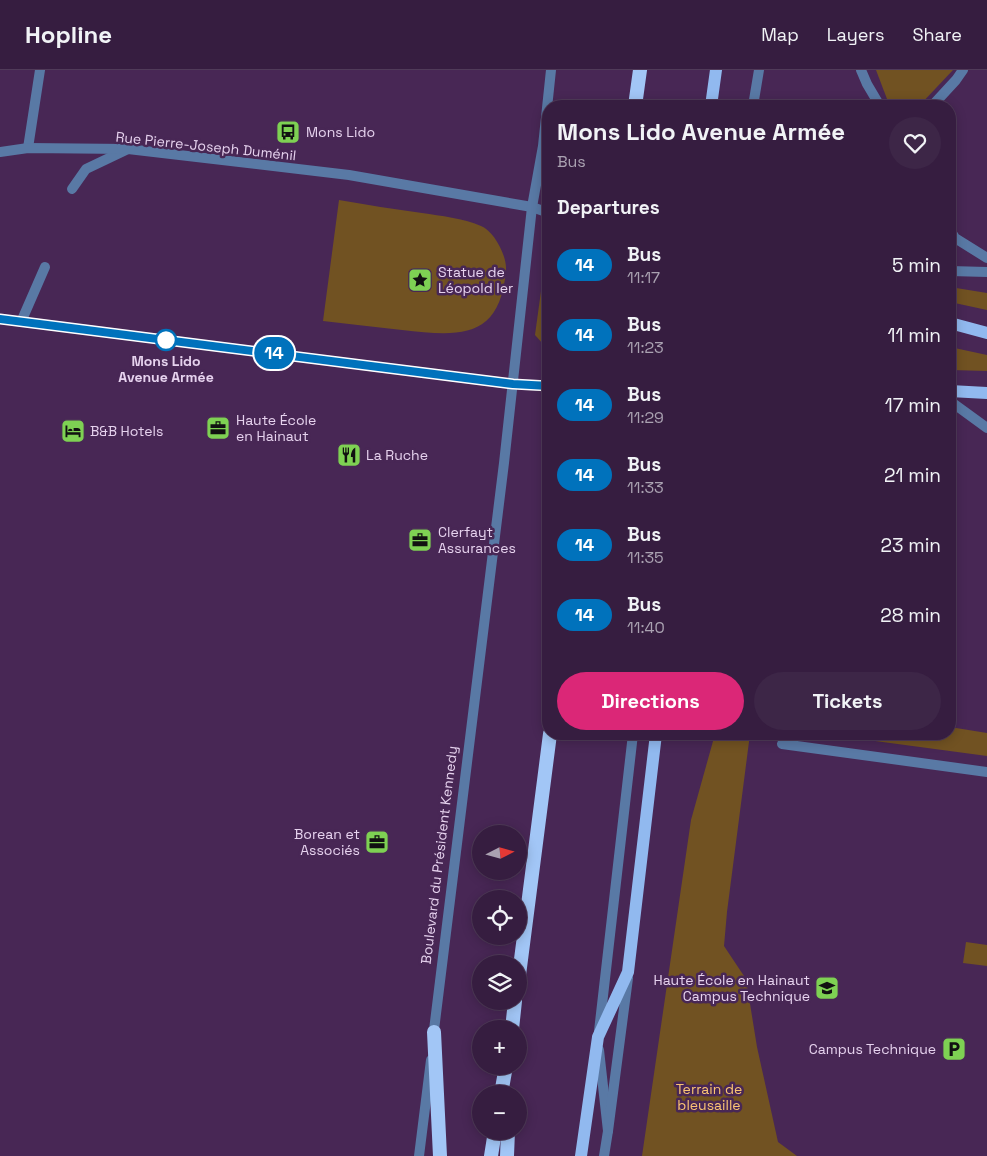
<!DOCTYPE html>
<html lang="en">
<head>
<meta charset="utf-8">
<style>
  body { margin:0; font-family:"Space Grotesk",sans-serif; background:#3d2647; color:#f1f3f6; height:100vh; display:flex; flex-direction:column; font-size:19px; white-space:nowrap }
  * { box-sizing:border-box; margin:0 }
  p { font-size:16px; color:#aaa2b1 }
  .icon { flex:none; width:28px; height:28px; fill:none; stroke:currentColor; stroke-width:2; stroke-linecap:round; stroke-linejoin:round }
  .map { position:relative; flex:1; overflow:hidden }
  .side { position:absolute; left:542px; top:30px; width:414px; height:640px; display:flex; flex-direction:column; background:#361d40; border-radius:20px; box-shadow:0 2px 12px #0003,0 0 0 1px #503b59 }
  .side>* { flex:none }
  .badge { padding:0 10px; border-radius:16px; font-size:18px; line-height:32px }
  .needle { width:32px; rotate:84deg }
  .controls { position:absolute; left:472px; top:755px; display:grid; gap:10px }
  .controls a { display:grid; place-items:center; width:55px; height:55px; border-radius:50%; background:#361d40; box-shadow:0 2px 12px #0003,0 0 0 1px #503b59; font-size:25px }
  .map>.badge { position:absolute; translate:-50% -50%; box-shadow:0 0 0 2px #fff }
  h2 { padding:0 15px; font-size:19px; line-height:45px }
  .round { display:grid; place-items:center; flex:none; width:52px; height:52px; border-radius:26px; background:#3d2647 }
  .overview { display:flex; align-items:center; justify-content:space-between; height:85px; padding:0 15px }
  h1 { font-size:24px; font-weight:800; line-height:38px }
  .primary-button { display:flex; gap:10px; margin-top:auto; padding:10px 15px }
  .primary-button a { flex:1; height:58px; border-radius:30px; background:#db2777; color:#fff; font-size:20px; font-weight:800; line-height:58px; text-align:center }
  .primary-button a+a { background:#3d2647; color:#f1f3f6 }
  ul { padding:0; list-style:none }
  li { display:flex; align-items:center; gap:15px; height:70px; padding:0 15px }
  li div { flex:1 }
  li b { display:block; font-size:19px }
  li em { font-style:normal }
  li .badge { min-width:55px; font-weight:700; text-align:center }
  header { display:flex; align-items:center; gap:30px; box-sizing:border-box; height:70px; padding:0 25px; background:#361d40; border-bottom:1px solid #503b59 }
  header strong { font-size:24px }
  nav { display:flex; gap:28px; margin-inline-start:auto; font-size:18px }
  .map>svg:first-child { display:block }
  .green { fill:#715222 }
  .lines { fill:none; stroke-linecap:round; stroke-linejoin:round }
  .service { stroke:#5979a5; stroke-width:10 }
  .minor { stroke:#5979a5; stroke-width:10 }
  .tertiary { stroke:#5979a5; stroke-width:10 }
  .primary { stroke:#91b9ef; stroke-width:12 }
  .trunk { stroke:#a2c6f6; stroke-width:14 }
  .line-casing { stroke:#fff; stroke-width:11 }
  .line { stroke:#0072bc; stroke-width:8 }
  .stop-dot { fill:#fff; stroke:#0072bc; stroke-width:2.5 }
  .labels { text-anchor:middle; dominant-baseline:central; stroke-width:5; stroke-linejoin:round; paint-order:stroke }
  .poi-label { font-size:14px; fill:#e6d2ee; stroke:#482755; text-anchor:start }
  .street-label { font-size:14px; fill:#e6d2ee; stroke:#482755 }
  .stop-label { font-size:14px; font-weight:bold; fill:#e6d2ee; stroke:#482755 }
  .park-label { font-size:14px; fill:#fac474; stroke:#482755 }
</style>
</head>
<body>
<header>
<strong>Hopline</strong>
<nav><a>Map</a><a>Layers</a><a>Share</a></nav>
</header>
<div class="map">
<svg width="987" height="1086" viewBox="0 0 987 1086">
  <rect width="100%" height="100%" fill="#482755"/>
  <g class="green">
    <polygon points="876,0 953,0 919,36 893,36 887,29"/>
    <path d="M 339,130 C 367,135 394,139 422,143 C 441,146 463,148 481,156 C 494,161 507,186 506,200 C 500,271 458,266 402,260 C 375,257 349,254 323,251 Z"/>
    <polygon points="548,170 549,170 549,274 543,274 535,265"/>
    <polygon points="950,217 987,223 987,240 950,232"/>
    <polygon points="950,277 987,285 987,301 950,300"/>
    <polygon points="950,657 987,663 987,686 823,664 950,664"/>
    <polygon points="715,664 750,664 727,842 724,876 746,909 757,977 778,1072 797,1086 642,1086 691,750"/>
    <polygon points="966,872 987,875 987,896 963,893"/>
  </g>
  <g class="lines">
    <g class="service">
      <polyline points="753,36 759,0"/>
      <polyline points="28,78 40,0"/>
      <polyline points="72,119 86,99 128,79"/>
      <polyline points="950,201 987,202"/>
      <polyline points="21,252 45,197"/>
      <polyline points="782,674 987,702"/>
      <polyline points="599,980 608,1061 604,1086"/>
      <polyline points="608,1061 628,908"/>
    </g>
    <g class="minor">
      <polyline points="861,0 867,14 880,36"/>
      <polyline points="932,36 956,10 963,0"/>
      <polyline points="950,160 955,168 987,188"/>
      <polyline points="950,331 987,358"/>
    </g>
    <g class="tertiary">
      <polyline points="0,82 28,78 128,79 349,105 532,137 549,143"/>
      <polyline points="0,249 513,314 549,316"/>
      <polyline points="599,961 633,664"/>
      <polyline points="433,968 504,393 532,137 543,76 551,0"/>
      <polyline points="419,1086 431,990"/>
    </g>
    <g class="primary">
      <polyline points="711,36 716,0"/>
      <polyline points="950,253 987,263"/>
      <polyline points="950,321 987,323"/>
      <polyline points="581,1086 598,967 628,902 656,664"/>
    </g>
    <g class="trunk">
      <polyline points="635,36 640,0"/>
      <polyline points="519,905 550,664"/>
      <polyline points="512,959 515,931"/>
      <polyline points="434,962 440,1086"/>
      <polyline points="501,1024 506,996"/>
      <polyline points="491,1086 495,1061"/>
      <polyline points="507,1086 508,1061"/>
    </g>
  </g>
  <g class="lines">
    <g class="line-casing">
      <polyline id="line" points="0,249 513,314 549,316"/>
    </g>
    <use href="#line" class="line"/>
  </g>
  <defs>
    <g id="bus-square" transform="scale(1.25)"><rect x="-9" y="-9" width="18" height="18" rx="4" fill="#7ed153" stroke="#482755"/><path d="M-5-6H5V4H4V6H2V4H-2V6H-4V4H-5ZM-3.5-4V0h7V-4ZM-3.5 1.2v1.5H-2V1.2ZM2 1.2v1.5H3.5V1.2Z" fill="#111"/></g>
    <g id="sight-square" transform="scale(1.25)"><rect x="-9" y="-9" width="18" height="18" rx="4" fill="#7ed153" stroke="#482755"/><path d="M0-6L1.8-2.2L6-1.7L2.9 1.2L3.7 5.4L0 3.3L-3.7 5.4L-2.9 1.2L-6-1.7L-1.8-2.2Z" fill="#111"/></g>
    <g id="office-square" transform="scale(1.25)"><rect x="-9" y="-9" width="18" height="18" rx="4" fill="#7ed153" stroke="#482755"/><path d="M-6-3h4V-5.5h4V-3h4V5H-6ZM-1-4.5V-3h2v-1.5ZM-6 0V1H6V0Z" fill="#111"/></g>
    <g id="hotel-square" transform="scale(1.25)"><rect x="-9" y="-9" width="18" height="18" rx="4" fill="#7ed153" stroke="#482755"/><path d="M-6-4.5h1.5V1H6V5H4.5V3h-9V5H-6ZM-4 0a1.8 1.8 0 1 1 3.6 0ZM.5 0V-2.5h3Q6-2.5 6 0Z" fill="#111"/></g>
    <g id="restaurant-square" transform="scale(1.25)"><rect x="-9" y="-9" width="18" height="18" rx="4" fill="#7ed153" stroke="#482755"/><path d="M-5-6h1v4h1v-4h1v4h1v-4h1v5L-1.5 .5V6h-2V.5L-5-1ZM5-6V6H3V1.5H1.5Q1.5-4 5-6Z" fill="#111"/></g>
    <g id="university-square" transform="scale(1.25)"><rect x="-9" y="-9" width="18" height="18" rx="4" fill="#7ed153" stroke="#482755"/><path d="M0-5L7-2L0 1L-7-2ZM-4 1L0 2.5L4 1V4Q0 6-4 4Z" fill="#111"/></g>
    <g id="parking-square" transform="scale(1.25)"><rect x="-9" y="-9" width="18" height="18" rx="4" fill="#7ed153" stroke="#482755"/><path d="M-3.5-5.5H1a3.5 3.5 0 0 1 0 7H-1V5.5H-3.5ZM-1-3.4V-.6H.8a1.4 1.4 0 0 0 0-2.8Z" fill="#111"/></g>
  </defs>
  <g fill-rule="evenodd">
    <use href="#bus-square" x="288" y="62"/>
    <use href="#sight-square" x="420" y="210"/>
    <use href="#office-square" x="218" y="358"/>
    <use href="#hotel-square" x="73" y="361"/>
    <use href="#restaurant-square" x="349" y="385"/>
    <use href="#office-square" x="420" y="470"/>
    <use href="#office-square" x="377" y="772"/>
    <use href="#university-square" x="827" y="918"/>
    <use href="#parking-square" x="954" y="979"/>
  </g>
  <circle class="stop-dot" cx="166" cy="270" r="10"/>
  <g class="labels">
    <g class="poi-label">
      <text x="306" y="62">Mons Lido</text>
      <text x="438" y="202">Statue de<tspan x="438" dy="16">Léopold Ier</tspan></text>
      <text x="236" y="350">Haute École<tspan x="236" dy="16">en Hainaut</tspan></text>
      <text x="90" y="361">B&amp;B Hotels</text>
      <text x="366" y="385">La Ruche</text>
      <text x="438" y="462">Clerfayt<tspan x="438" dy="16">Assurances</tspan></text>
      <text x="360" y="764" text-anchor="end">Borean et<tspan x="360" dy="16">Associés</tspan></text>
      <text x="810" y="910" text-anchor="end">Haute École en Hainaut<tspan x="810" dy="16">Campus Technique</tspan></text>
      <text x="936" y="979" text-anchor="end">Campus Technique</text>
    </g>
    <g class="street-label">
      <text transform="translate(206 76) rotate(6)">Rue Pierre-Joseph Duménil</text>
      <text transform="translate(439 785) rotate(-83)">Boulevard du Président Kennedy</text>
    </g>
    <g class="stop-label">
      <text x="166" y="291">Mons Lido<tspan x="166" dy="16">Avenue Armée</tspan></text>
    </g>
    <g class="park-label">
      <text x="709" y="1019">Terrain de<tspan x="709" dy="16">bleusaille</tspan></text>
    </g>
  </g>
</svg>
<div class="controls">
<a><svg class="needle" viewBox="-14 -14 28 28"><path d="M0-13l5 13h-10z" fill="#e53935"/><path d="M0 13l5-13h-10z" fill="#aaa2b1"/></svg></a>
<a><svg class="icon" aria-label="locate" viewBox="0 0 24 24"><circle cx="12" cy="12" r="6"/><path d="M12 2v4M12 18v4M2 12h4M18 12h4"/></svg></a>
<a><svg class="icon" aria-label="layers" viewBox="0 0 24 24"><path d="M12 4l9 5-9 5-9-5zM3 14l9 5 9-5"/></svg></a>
<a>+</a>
<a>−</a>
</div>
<b class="badge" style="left:274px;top:283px;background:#0072bc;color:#fff">14</b>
<section class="side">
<div class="overview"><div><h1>Mons Lido Avenue Armée</h1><p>Bus</p></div><a class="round"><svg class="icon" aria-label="heart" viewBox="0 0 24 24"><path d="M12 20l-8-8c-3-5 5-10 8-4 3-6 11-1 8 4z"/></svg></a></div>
<h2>Departures</h2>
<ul>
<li><span class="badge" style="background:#0072bc;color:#fff">14</span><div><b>Bus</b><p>11:17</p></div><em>5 min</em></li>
<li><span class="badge" style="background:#0072bc;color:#fff">14</span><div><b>Bus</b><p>11:23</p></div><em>11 min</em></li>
<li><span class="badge" style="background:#0072bc;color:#fff">14</span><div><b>Bus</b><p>11:29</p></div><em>17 min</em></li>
<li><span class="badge" style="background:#0072bc;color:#fff">14</span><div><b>Bus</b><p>11:33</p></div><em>21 min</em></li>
<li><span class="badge" style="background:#0072bc;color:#fff">14</span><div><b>Bus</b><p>11:35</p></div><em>23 min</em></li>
<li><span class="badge" style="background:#0072bc;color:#fff">14</span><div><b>Bus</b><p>11:40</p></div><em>28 min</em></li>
</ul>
<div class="primary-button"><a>Directions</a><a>Tickets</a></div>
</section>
</div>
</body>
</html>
